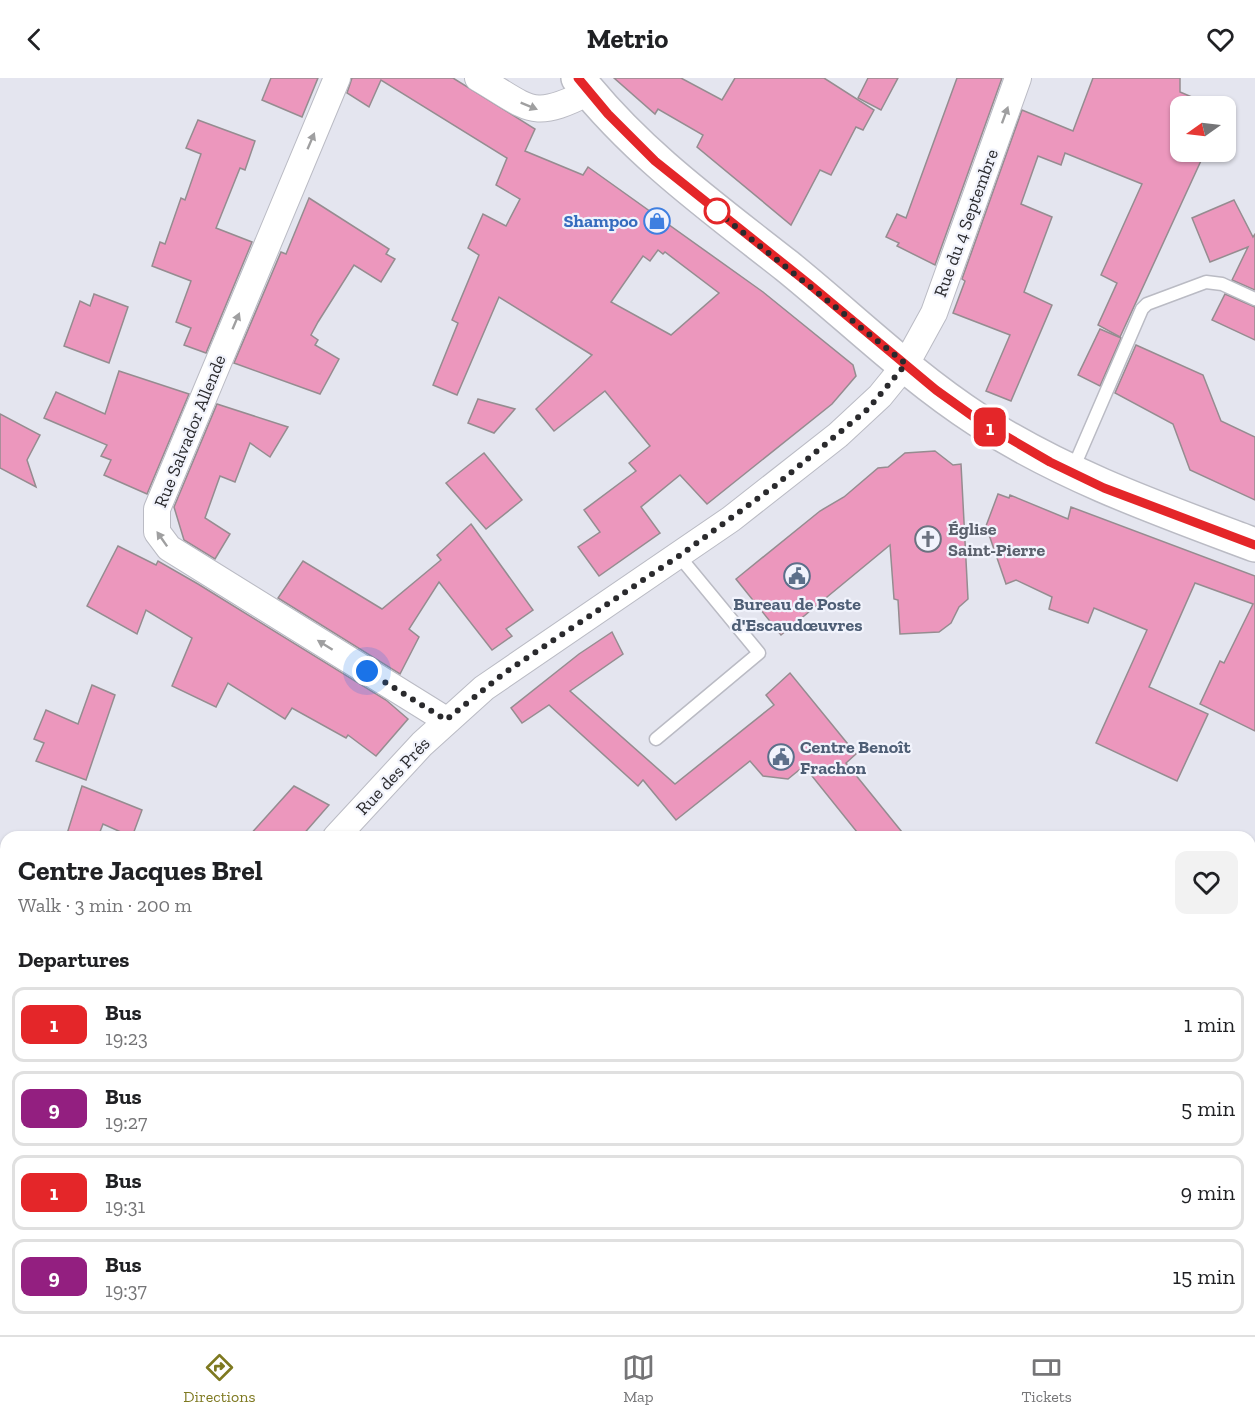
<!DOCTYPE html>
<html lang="en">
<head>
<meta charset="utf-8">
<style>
  body { margin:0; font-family:"Zilla Slab",serif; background:#f2f2f2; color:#202124; height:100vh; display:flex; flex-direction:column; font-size:22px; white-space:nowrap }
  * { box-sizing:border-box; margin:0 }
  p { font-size:20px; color:#757577 }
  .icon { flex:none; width:33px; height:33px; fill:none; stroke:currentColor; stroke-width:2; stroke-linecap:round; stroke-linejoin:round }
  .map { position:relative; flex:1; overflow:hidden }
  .drawer { position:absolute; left:0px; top:753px; width:1256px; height:504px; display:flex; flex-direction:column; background:#fff; border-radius:18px 18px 0 0; box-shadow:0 2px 4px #0004 }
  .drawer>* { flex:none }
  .badge { padding:0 12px; border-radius:9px; font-size:21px; line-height:39px }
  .needle { width:39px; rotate:256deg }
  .controls { position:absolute; left:1170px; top:18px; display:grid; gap:12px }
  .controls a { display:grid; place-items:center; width:66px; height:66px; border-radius:12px; background:#fff; box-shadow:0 2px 4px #0004; font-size:30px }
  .you { position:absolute; width:30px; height:30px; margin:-15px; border:4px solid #fff; border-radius:50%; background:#1a73e8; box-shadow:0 0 0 9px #1a73e833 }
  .map>.badge { position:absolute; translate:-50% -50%; box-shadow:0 0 0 3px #fff }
  h2 { padding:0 18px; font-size:22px; line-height:54px }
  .round { display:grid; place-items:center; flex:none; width:63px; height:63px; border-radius:12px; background:#f2f2f2 }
  .headline { display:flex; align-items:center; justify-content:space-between; height:102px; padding:0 18px }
  h1 { font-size:28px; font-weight:700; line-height:45px }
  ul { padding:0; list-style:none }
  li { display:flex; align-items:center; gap:18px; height:75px; margin:0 12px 9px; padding:0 6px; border:3px solid #e0e0e0; border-radius:12px }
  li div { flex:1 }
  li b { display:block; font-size:22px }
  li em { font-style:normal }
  li .badge { min-width:66px; font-weight:700; text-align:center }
  header { display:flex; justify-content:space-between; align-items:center; height:78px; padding:0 18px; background:#fff; font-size:27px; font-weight:700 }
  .tabs { display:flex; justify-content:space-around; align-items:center; height:84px; border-top:2px solid #e0e0e0; background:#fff; font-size:16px; color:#757577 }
  .tabs a { display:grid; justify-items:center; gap:3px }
  .tabs .current { color:#7e7920 }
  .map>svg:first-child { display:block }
  .green { fill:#a0c480 }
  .building { fill:#ec97bd; stroke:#958c90; stroke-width:1.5; fill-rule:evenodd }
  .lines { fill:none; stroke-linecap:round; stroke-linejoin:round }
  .service-casing { stroke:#babbc4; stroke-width:15 }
  .minor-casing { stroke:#babbc4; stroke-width:28 }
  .primary-casing { stroke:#babbc4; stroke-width:36 }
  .path { stroke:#909097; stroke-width:4; stroke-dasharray:3 3; stroke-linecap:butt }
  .service { stroke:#fff; stroke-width:12 }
  .minor { stroke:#fff; stroke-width:26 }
  .primary { stroke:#fff; stroke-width:33 }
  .oneway { fill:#9f9fa0 }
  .line-casing { stroke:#fff; stroke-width:14 }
  .line { stroke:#e42629; stroke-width:9 }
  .walk { stroke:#2a2a2d; stroke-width:6; stroke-dasharray:0 10.8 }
  .stop-dot { fill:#fff; stroke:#e42629; stroke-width:3 }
  .labels { text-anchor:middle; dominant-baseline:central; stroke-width:4.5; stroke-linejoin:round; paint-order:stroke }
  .shop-label { font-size:18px; font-weight:bold; fill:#366cbe; stroke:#f1f3fc; text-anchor:end }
  .street-label { font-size:18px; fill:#2a2a2d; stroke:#f1f3fc }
  .worship-label { font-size:18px; font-weight:bold; fill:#5b616d; stroke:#f1f3fc; text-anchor:start }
  .service-label { font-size:18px; font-weight:bold; fill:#4e5e75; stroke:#f1f3fc }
</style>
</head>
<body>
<header><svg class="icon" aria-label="back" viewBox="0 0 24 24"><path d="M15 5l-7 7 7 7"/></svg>Metrio<svg class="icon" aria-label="heart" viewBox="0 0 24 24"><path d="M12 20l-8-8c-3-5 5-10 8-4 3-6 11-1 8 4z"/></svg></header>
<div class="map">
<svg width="1255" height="1257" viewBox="0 0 1255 1257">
  <rect width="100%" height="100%" fill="#e4e5ef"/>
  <polygon class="green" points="6,1209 6,1251 172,1251 183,1257 0,1257 0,1214"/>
  <g class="building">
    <polygon points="271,0 318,0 302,39 262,22"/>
    <path d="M 352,0 L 453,0 L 535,51 L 525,73 L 583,97 L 588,89 L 763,214 L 853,287 L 856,298 L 832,326 L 707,426 L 680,397 L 641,429 L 660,455 L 599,498 L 578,469 L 600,454 L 584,432 L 636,393 L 629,385 L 650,368 L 605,313 L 554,353 L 536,331 L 592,277 L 499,219 L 457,317 L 433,307 L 458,245 L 452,242 L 479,177 L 468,170 L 483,136 L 506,148 L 520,121 L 496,107 L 507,80 L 381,2 L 369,29 L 347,15 ZM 658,172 L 663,176 L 665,174 L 719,215 L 671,257 L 611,224 L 643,178 L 650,183 Z"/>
    <polygon points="614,0 681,0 722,22 735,0 824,0 874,32 863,52 856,49 831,97 820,92 791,147 697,69 703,57 658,31 655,36"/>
    <polygon points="868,0 898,0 881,32 858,20"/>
    <polygon points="957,0 1002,0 935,187 897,168 899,165 886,159 897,136 906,140"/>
    <polygon points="1093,0 1180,0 1180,14 1213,28 1180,28 1180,74 1205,74 1120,259 1098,247 1117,205 1101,197 1142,106 1065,75 1061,87 1038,78 1021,126 1052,139 1024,214 1052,227 1011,323 986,313 1010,257 953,235 965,203 962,201 1022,32 1073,53"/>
    <polygon points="198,42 255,63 245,92 240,90 216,150 252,164 206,275 184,267 191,250 176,244 191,203 152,188 160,164 165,166 181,120 185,122 201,76 186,70"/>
    <polygon points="309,120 389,171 386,176 395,181 381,204 354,187 318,244 311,257 318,262 315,267 339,281 320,316 234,285 281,174 286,176"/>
    <polygon points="1234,122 1253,159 1255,156 1255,212 1232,202 1248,169 1210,184 1192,140"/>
    <polygon points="94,216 128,229 109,285 64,268 80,223 90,228"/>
    <polygon points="1225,216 1255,229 1255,262 1212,242"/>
    <polygon points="1100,251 1121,260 1100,308 1078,297"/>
    <polygon points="1136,267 1203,297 1221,343 1255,359 1255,422 1190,392 1173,346 1115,315"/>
    <polygon points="119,293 189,316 147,416 104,397 111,382 101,378 107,367 44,340 56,314 105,336"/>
    <polygon points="478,321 515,331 494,355 468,345"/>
    <polygon points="217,326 288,349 270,379 250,365 235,404 220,398 205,440 230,456 215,481 184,462 174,429"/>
    <polygon points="0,336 40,357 27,382 36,409 0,390"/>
    <polygon points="935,373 953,387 961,386 968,521 959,529 951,545 939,554 900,556 898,522 894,521 890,467 781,557 736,501 820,433 844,419 878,390 888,389 905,375"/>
    <polygon points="484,375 522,422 486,451 446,405"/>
    <polygon points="998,416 1009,420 1010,417 1068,441 1071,429 1255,498 1255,653 1200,626 1220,583 1224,585 1253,526 1195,505 1149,609 1208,636 1177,703 1096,665 1147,552 1094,530 1088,545 1049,531 1052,519 1016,502 1006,506 986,448"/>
    <polygon points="471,446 533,532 506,551 512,558 492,572 439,504 409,551 419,559 400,596 278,520 303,483 382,531 441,482 437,477"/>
    <polygon points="118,468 156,487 158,483 198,506 386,622 408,641 376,678 348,657 346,660 292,630 285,641 228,605 216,629 172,608 192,560 146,532 137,556 87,528"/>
    <polygon points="612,554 623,576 570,613 675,706 774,627 766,617 790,595 856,676 846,685 906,759 861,759 804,688 788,701 763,698 750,683 676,742 643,702 638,708 549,627 522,645 511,630 579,576"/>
    <polygon points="92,607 115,617 86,702 36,683 44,665 34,661 46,632 78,646"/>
    <polygon points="82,708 142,732 132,759 103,746 98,759 66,759"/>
    <polygon points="294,708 329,727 301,759 248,759"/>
  </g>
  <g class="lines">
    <g class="service-casing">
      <g id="service">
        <polyline points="1072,393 1142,231 1147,226 1206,204 1222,206 1255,221"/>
        <polyline points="656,661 759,575 679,478"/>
      </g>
    </g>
    <g class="minor-casing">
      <g id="minor">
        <polyline points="337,0 157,431 157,454 169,470 446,642"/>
        <path d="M 478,0 C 531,31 531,43 589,14"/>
        <polyline points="336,759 422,666 484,610 731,441 838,357 880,318 906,286 934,235 1018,0"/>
        <polyline points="0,865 6,866"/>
        <polyline points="0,1198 6,1193"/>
        <polyline points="881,1251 899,1257"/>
        <polyline points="1239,1251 1251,1257"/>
        <polyline points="1158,1257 1168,1251"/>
      </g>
    </g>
    <g class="primary-casing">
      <path id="primary" d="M 578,0 C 637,75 712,129 787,188 C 850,239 910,298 978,342 C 1065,398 1159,431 1255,467"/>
    </g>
    <polyline class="path" points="1250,1099 1255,1090"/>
    <use href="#service" class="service"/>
    <use href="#minor" class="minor"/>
    <use href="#primary" class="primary"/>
  </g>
  <defs><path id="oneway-solid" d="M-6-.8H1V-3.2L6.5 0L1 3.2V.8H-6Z" transform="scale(1.5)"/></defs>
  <g class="oneway">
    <use href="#oneway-solid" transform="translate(529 28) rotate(22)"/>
    <use href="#oneway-solid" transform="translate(1005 37) rotate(-70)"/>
    <use href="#oneway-solid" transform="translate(311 63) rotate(-67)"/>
    <use href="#oneway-solid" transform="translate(236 243) rotate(-67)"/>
    <use href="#oneway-solid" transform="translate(162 461) rotate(-125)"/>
    <use href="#oneway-solid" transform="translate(325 567) rotate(-148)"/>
  </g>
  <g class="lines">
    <g class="line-casing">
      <polyline id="line" points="578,0 608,36 655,83 809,206 936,312 978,342 1050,384 1104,410 1255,467"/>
    </g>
    <use href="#line" class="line"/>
    <polyline class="walk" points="367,593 446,642 503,596 679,478 776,407 868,331 906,286 714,131 717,133"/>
  </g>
  <defs>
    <g id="shop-ring" transform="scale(1.35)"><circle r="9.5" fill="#f1f3fc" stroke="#3f7fe0" stroke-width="1.5"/><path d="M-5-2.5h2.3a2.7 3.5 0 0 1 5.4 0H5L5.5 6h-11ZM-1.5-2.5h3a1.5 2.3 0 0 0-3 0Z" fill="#3f7fe0"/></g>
    <g id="church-ring" transform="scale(1.35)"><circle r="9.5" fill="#f1f3fc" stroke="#6b7280" stroke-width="1.5"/><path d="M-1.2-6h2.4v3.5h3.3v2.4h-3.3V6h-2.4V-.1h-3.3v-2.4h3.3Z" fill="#6b7280"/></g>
    <g id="civic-ring" transform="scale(1.35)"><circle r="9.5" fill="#f1f3fc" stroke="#5c6f8a" stroke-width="1.5"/><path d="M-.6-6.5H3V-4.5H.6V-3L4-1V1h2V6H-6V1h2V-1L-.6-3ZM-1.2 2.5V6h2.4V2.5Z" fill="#5c6f8a"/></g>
  </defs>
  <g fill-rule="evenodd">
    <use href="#shop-ring" x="657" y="143"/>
    <use href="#church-ring" x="928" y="461"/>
    <use href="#civic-ring" x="797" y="498"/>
    <use href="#civic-ring" x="781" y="679"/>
  </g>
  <circle class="stop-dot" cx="717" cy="133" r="12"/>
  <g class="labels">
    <g class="shop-label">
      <text x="638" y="143">Shampoo</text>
    </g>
    <g class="street-label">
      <text transform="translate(966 145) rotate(-70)">Rue du 4 Septembre</text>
      <text transform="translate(190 353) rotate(-68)">Rue Salvador Allende</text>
      <text transform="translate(393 698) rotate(-47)">Rue des Prés</text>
    </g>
    <g class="worship-label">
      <text x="948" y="451">Église<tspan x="948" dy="21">Saint-Pierre</tspan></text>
    </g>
    <g class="service-label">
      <text x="797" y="526">Bureau de Poste<tspan x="797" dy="21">d'Escaudœuvres</tspan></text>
      <text x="800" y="669" text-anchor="start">Centre Benoît<tspan x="800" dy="21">Frachon</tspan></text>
    </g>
  </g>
</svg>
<div class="controls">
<a><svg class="needle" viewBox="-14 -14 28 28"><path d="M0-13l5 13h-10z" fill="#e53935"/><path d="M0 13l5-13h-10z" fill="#757577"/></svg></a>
</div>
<div class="you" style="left:367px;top:593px"></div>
<b class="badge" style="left:990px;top:349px;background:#e42629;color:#fff">1</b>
<section class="drawer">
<div class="headline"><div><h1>Centre Jacques Brel</h1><p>Walk · 3 min · 200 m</p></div><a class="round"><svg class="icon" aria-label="heart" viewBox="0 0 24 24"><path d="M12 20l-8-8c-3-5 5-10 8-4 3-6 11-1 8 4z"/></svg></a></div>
<h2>Departures</h2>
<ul>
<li><span class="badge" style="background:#e42629;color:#fff">1</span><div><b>Bus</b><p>19:23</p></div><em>1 min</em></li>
<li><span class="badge" style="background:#931f80;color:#fff">9</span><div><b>Bus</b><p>19:27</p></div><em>5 min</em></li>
<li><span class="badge" style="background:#e42629;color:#fff">1</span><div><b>Bus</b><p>19:31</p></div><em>9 min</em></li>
<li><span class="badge" style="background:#931f80;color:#fff">9</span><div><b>Bus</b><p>19:37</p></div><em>15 min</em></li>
</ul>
</section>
</div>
<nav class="tabs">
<a class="current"><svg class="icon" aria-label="directions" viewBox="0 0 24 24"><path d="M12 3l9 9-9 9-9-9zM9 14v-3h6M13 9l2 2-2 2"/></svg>Directions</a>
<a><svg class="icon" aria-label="map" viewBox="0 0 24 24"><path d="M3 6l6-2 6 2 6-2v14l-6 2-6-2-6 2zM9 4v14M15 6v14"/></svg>Map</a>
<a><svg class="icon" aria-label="tickets" viewBox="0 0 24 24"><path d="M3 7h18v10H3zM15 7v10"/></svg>Tickets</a>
</nav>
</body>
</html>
